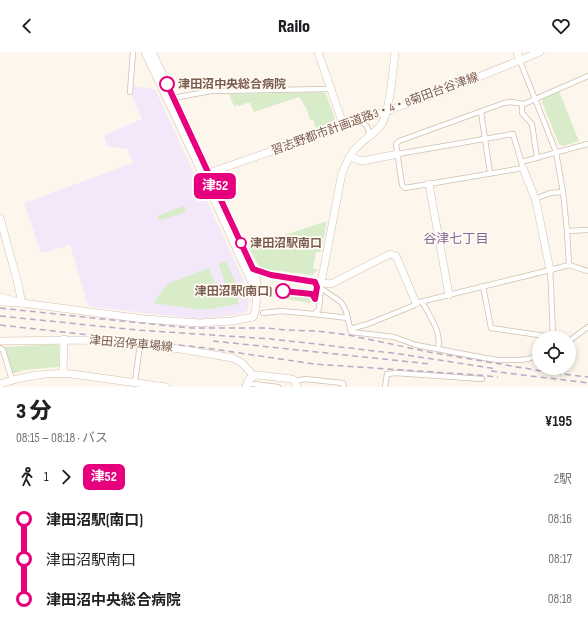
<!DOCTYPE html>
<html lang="ja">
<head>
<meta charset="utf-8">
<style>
  body { margin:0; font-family:"Sofia Sans Condensed","Noto Sans JP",sans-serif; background:#f6f6f6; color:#202124; height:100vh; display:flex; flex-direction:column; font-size:15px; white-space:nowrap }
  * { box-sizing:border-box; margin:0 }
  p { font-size:13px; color:#757577 }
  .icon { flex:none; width:22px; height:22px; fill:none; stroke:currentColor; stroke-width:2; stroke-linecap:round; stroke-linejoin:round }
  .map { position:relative; height:335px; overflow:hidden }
  .side { display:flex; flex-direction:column; background:#fff; flex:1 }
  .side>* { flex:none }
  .badge { padding:0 8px; border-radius:6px; font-size:14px; line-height:26px }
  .fabs { position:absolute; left:532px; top:279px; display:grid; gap:8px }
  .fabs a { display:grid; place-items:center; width:44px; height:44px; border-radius:50%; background:#fff; box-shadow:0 2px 6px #0003; font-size:20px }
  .map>.badge { position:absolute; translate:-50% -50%; box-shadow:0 0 0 2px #fff }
  .legs { display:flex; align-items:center; gap:6px; height:44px; padding:0 16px; font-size:13px }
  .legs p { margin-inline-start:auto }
  .overview { display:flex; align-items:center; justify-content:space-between; height:68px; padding:0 16px }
  h1 { font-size:22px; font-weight:800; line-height:30px }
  ul { padding:0 16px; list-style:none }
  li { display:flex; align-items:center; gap:14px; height:40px; font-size:15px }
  li i { display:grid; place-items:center; width:6px; height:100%; margin:0 5px; background:currentColor }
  li i::after { content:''; width:10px; height:10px; margin:-5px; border:3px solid; border-radius:50%; background:#fff }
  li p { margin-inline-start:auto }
  li:first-child i { background:linear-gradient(#0000 50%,currentColor 0) }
  li:last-child i { background:linear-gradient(currentColor 50%,#0000 0) }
  header { display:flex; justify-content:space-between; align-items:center; height:52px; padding:0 16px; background:#fff; font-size:18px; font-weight:800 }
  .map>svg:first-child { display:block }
  .education { fill:#f3e8fa }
  .green { fill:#d8ecc9 }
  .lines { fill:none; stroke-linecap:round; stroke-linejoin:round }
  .street-casing { stroke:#d1beb0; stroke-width:6 }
  .secondary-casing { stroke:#d6c0b0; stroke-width:8 }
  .street { stroke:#fff; stroke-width:4.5 }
  .secondary { stroke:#fff; stroke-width:7 }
  .rail { stroke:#b9a8c9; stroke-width:1.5; stroke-dasharray:6 4; stroke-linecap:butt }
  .line-1-casing { stroke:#fff; stroke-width:9 }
  .line-1 { stroke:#e6007e; stroke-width:6 }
  .stop-1-dot { fill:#fff; stroke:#e6007e; stroke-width:2 }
  .labels { text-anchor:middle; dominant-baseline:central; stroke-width:3.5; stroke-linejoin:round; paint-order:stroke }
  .stop-label { font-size:12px; font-weight:bold; fill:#7a5c4d; stroke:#fffaf3; text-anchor:start }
  .street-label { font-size:12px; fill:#7a5c4d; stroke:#fffaf3 }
  .neighbourhood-label { font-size:13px; fill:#846695; stroke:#fffaf3 }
</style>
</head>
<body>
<header><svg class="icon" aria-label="back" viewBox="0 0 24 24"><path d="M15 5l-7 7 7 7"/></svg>Railo<svg class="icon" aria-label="heart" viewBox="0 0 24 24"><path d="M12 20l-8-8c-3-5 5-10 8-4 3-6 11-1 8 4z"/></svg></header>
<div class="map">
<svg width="588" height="335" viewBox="0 0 588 335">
  <rect width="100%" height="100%" fill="#fdf6ec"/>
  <polygon class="education" points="133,34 155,37 243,227 245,235 245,243 249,243 248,258 241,262 202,267 144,261 88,254 70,193 41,201 24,151 133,111 127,97 107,94 104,83 142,67 132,43"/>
  <g class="green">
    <polygon points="559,39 579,89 563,94 559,92 542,50 544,45"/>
    <polygon points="321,40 325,41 326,42 335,66 333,69 316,76 313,67 310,68 306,55 305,55 302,49 299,45 254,60 250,51 247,51 239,54 238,53 234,54 229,42"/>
    <polygon points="184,154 186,160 162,168 158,167 157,164"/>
    <polygon points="327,169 321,200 316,200 313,216 318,218 312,223 263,217 258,213 249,195"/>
    <polygon points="226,209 238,236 238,252 204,258 153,251 167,232 209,216 216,234 225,231 219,212"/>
    <polygon points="289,241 312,243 314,247 310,251 287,247"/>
    <polygon points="57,292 59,294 59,313 58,315 25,318 12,322 4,295"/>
  </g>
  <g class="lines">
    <g class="street-casing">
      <g id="street">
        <polyline points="520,9 556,100 563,140 567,179 569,213"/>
        <polyline points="130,40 133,0"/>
        <polyline points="173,46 211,39 331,37"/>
        <polyline points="522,52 522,61 532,72 537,106"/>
        <polyline points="481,60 490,121"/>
        <path d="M 359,69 C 367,72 369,76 369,84"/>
        <path d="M 398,102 L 513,82 L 523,116 L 405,136 L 402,133 C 400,119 398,106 396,92 L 399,89 L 504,51 L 511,50 L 524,52 L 588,24"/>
        <polyline points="521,110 588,92"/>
        <polyline points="535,147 550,141 563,140"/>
        <polyline points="567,179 588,178"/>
        <polyline points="550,218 551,235 553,286"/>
        <polyline points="483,234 491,276 553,285"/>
        <polyline points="322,237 341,250 346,259 351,280 394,285 416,293 485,306 498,308 519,308 528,307 539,303"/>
        <path d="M 422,250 C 430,264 442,281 438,297"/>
        <polyline points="263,261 281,259 314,262 319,257 321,235"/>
        <polyline points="314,262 348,266"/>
        <polyline points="350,277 368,272 415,253 416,251 550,218 569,213 588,219"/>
        <polyline points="569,289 588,275"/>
        <polyline points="0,296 3,298 12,328"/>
        <polyline points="295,329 305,327 343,331 344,335"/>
        <polyline points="135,330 140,292"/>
        <polyline points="246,335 250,332 253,332 278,335"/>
        <polyline points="385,335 387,322 396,321 482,327"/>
      </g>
    </g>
    <g class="secondary-casing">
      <g id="secondary">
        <polyline points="145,0 203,123 247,220 252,231 256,235"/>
        <polyline points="318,0 344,75"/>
        <polyline points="517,0 520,9"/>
        <polyline points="350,104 358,108 362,109 398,102"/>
        <polyline points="523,116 536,149 550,218"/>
        <polyline points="203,123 444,39 540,0"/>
        <polyline points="429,132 449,243"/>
        <polyline points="0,166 17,228 22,251 0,245"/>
        <polyline points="253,217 271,223 331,232 390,202 396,204 416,251"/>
        <path d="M 321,231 L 342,121 C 346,112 349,103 356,96 C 363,88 374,82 381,73 C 390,61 393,17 395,0"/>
        <path d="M 0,250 L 22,251 L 144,267 L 200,271 L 232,269 L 253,265 C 259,252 255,241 257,228 L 209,121 L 152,0"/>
        <polyline points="0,289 82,288 140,292 180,297 233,306 242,311 253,323"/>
        <polyline points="63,321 64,287"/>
        <path d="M 0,332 C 24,324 47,320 72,322 L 166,335"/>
        <path d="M 246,335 C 247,328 251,324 258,323 L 292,327 L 295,329 L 297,335"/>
      </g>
    </g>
    <use href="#street" class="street"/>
    <use href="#secondary" class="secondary"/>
    <g class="rail">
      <polyline points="0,256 102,267 191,276 267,276 285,278 316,279 348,283 429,300 547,320 588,325"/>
      <polyline points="0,264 137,278 271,287 316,292 400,302 497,317"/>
      <polyline points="0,273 206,296 314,312 478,323 498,325"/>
      <polyline points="213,289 430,312"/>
      <polyline points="491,319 588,331"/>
    </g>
  </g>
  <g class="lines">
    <g class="line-1-casing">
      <polyline id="line-1" points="167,32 253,217 271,223 315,230 317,235 315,247 312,242 283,239"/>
    </g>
    <use href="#line-1" class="line-1"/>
  </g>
  <g class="stop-1-dot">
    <circle cx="167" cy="32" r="7"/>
    <circle cx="241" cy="191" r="5"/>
    <circle cx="283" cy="239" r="7"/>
  </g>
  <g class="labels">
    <g class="stop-label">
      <text x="178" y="32">津田沼中央総合病院</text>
      <text x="250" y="191">津田沼駅南口</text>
      <text x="272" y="239" text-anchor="end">津田沼駅(南口)</text>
    </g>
    <g class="street-label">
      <text transform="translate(375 62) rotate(-20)">習志野都市計画道路3・4・8菊田台谷津線</text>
      <text transform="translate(131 292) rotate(5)">津田沼停車場線</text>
    </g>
    <g class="neighbourhood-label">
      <text x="456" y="187">谷津七丁目</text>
    </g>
  </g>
</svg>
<div class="fabs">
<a><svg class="icon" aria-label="locate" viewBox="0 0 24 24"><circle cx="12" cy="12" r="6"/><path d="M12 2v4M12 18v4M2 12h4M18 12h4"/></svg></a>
</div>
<b class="badge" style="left:215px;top:134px;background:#e6007e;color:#fff">津52</b>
</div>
<section class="side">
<div class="overview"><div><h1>3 分</h1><p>08:15 – 08:18 · バス</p></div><b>¥195</b></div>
<div class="legs"><svg class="icon" aria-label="walk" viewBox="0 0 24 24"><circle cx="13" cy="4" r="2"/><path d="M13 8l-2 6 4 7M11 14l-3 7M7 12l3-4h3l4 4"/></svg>1<svg class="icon" aria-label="forward" viewBox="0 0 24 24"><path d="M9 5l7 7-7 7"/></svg><b class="badge" style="background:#e6007e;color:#fff">津52</b><p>2駅</p></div>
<ul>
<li><i style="color:#e6007e"></i><b>津田沼駅(南口)</b><p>08:16</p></li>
<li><i style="color:#e6007e"></i><span>津田沼駅南口</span><p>08:17</p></li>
<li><i style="color:#e6007e"></i><b>津田沼中央総合病院</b><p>08:18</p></li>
</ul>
</section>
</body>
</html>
